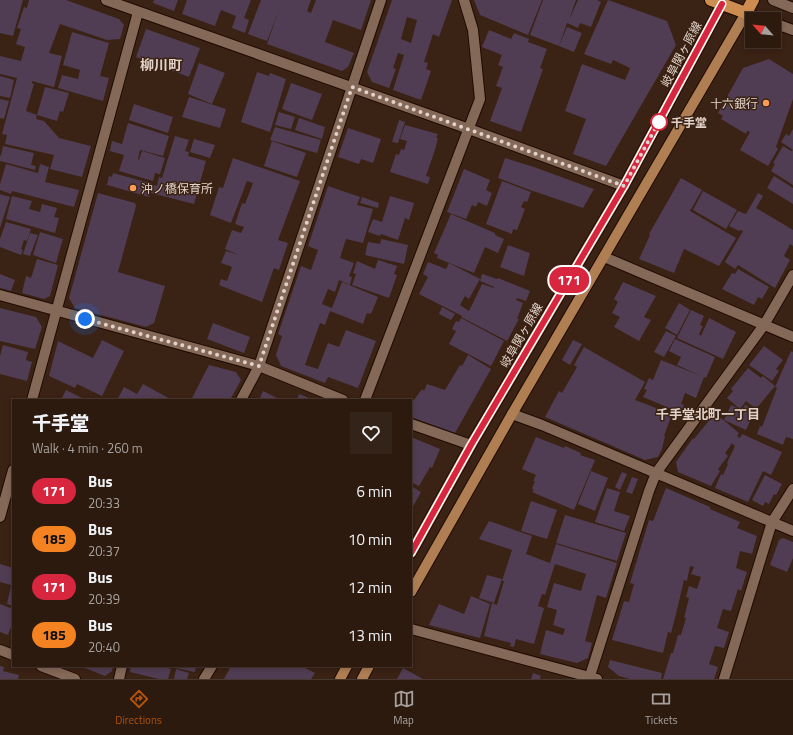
<!DOCTYPE html>
<html lang="en">
<head>
<meta charset="utf-8">
<style>
  body { margin:0; font-family:"Titillium Web","Noto Sans JP",sans-serif; background:#342318; color:#f1f3f6; height:100vh; display:flex; flex-direction:column; font-size:15px; white-space:nowrap }
  * { box-sizing:border-box; margin:0 }
  p { font-size:13px; color:#a6a19e }
  .icon { flex:none; width:22px; height:22px; fill:none; stroke:currentColor; stroke-width:2; stroke-linecap:round; stroke-linejoin:round }
  .map { position:relative; flex:1; overflow:hidden }
  .details { position:absolute; left:12px; top:399px; width:400px; height:268px; display:flex; flex-direction:column; background:#2c1a0f; border-radius:0px; box-shadow:0 2px 6px #0003,0 0 0 1px #48382f }
  .details>* { flex:none }
  .badge { padding:0 8px; border-radius:13px; font-size:14px; line-height:26px }
  .needle { width:26px; rotate:297deg }
  .controls { position:absolute; left:745px; top:12px; display:grid; gap:8px }
  .controls a { display:grid; place-items:center; width:36px; height:36px; border-radius:0px; background:#2c1a0f; box-shadow:0 2px 6px #0003,0 0 0 1px #48382f; font-size:20px }
  .you { position:absolute; width:20px; height:20px; margin:-10px; border:3px solid #fff; border-radius:50%; background:#1a73e8; box-shadow:0 0 0 6px #1a73e833 }
  .map>.badge { position:absolute; translate:-50% -50%; box-shadow:0 0 0 2px #fff }
  .round { display:grid; place-items:center; flex:none; width:42px; height:42px; border-radius:0px; background:#342318 }
  .head { display:flex; align-items:center; justify-content:space-between; height:68px; padding:0 20px }
  h1 { font-size:19px; font-weight:800; line-height:30px }
  ul { padding:0; list-style:none }
  li { display:flex; align-items:center; gap:12px; height:48px; padding:0 20px }
  li div { flex:1 }
  li b { display:block; font-size:15px }
  li em { font-style:normal }
  li .badge { min-width:44px; font-weight:700; text-align:center }
  .tab-bar { display:flex; justify-content:space-around; align-items:center; height:56px; border-top:1px solid #48382f; background:#2c1a0f; font-size:11px; color:#a6a19e }
  .tab-bar a { display:grid; justify-items:center; gap:2px }
  .tab-bar .on { color:#b45309 }
  .map>svg:first-child { display:block }
  .building { fill:#513d53; fill-rule:evenodd }
  .lines { fill:none; stroke-linecap:round; stroke-linejoin:round }
  .minor-casing { stroke:#200a01; stroke-width:12 }
  .major-casing { stroke:#200a01; stroke-width:12 }
  .highway-casing { stroke:#200a01; stroke-width:14 }
  .minor { stroke:#846858; stroke-width:10 }
  .major { stroke:#b07e53; stroke-width:10 }
  .highway { stroke:#ce8d50; stroke-width:12 }
  .line-casing { stroke:#fff; stroke-width:9 }
  .line { stroke:#d7263d; stroke-width:6 }
  .walk { stroke:#e3d2c9; stroke-width:4; stroke-dasharray:0 7.2 }
  .poi-dot { fill:#fd9d55; stroke:#3a2214; stroke-width:1.5 }
  .stop-dot { fill:#fff; stroke:#d7263d; stroke-width:2 }
  .labels { text-anchor:middle; dominant-baseline:central; stroke-width:3; stroke-linejoin:round; paint-order:stroke }
  .street-label { font-size:12px; fill:#e3d2c9; stroke:#3a2214 }
  .poi-label { font-size:12px; fill:#e3d2c9; stroke:#3a2214; text-anchor:end }
  .stop-label { font-size:12px; font-weight:bold; fill:#e3d2c9; stroke:#3a2214; text-anchor:start }
  .neighbourhood-label { font-size:13px; font-weight:bold; fill:#e3d2c9; stroke:#3a2214 }
  .quarter-label { font-size:14px; font-weight:bold; fill:#e3d2c9; stroke:#3a2214 }
</style>
</head>
<body>
<div class="map">
<svg width="793" height="679" viewBox="0 0 793 679">
  <rect width="100%" height="100%" fill="#3a2214"/>
  <g class="building">
    <polygon points="0,0 23,0 13,36 0,33"/>
    <polygon points="29,0 66,0 119,19 124,25 120,39 107,40 60,24 49,53 62,56 54,87 32,81 32,83 34,84 26,111 37,115 36,119 44,121 59,138 91,146 82,177 50,169 54,155 5,144 7,135 2,134 17,78 0,74 0,56 21,61 25,47 16,44 21,29 17,28 24,7 27,8"/>
    <polygon points="154,0 178,0 174,11 153,3"/>
    <polygon points="187,0 251,0 244,18 249,20 245,33 232,28 236,16 221,10 215,26 182,14"/>
    <polygon points="261,0 311,0 307,11 311,13 316,0 371,0 361,30 333,20 325,42 354,53 348,67 342,71 267,44 279,10 267,41 248,34"/>
    <path d="M 392,0 L 452,0 L 439,37 L 433,34 L 424,62 L 428,63 L 426,69 L 431,71 L 421,100 L 393,90 L 404,55 L 398,53 L 393,68 L 396,69 L 389,88 L 372,82 L 367,72 ZM 407,17 L 417,20 L 411,43 L 401,39 Z"/>
    <polygon points="474,0 542,0 528,35 480,15"/>
    <polygon points="543,0 576,0 569,20 578,0 597,0 601,2 591,27 580,23 578,28 567,23 559,46 530,35"/>
    <polygon points="608,0 667,21 676,45 606,166 573,154 586,119 565,111 582,64 625,80 629,71 630,68 613,60 611,64 584,54"/>
    <polygon points="567,27 582,33 574,52 559,46"/>
    <polygon points="146,29 200,48 189,77 136,57"/>
    <polygon points="489,30 511,39 514,33 529,39 528,42 547,49 540,68 543,69 521,132 490,121 502,88 496,86 503,67 498,65 502,55 482,47"/>
    <polygon points="72,32 109,43 100,76 109,78 103,101 58,88 62,75 78,79 80,70 63,65"/>
    <polygon points="769,59 793,74 793,99 776,147 778,149 768,166 740,150 750,132 747,131 746,134 721,119 723,116 718,113 743,68"/>
    <polygon points="199,63 225,73 212,104 188,94"/>
    <polygon points="257,72 269,76 270,73 286,79 270,132 241,122"/>
    <polygon points="0,76 14,80 10,98 0,96"/>
    <polygon points="291,83 322,94 312,120 282,109"/>
    <polygon points="45,87 69,93 63,112 60,111 57,121 37,115"/>
    <polygon points="189,97 226,109 220,128 182,117"/>
    <polygon points="0,99 9,101 4,119 0,118"/>
    <polygon points="134,104 173,117 168,133 129,120"/>
    <polygon points="279,112 295,117 291,129 275,125"/>
    <polygon points="299,118 325,127 322,139 295,130"/>
    <polygon points="399,120 405,122 398,143 392,142"/>
    <polygon points="128,123 169,136 163,156 140,150 138,159 139,160 142,151 165,158 160,174 155,173 153,181 119,171 124,155 110,151 112,141 122,144"/>
    <polygon points="405,125 438,134 436,138 438,138 435,150 426,176 430,177 428,184 390,172 396,154 399,155 401,149 404,150 407,141 400,139"/>
    <polygon points="275,127 321,140 317,153 270,140"/>
    <polygon points="348,128 381,139 373,163 361,159 359,164 338,157"/>
    <polygon points="793,129 793,185 771,171 775,164 773,163 783,146 791,151 793,150 781,142 786,134 789,136"/>
    <polygon points="175,136 189,140 185,151 189,152 188,156 206,161 194,204 151,193 154,185 157,186 159,177 162,178"/>
    <polygon points="194,139 215,145 210,158 190,152"/>
    <polygon points="272,141 306,153 297,177 264,166"/>
    <polygon points="3,146 34,153 31,165 36,166 35,170 0,161 0,155 1,156"/>
    <polygon points="233,158 300,181 278,240 288,243 279,270 274,268 262,302 219,285 221,279 227,281 232,267 221,263 226,251 239,255 225,249 232,230 241,233 244,227 235,224 242,203 245,204 253,183 247,181 231,223 210,215 219,187 223,188"/>
    <polygon points="505,158 534,167 594,189 583,208 527,189 498,178"/>
    <polygon points="6,164 38,173 40,164 49,167 45,182 79,190 74,207 12,191 11,194 0,190 0,184"/>
    <polygon points="464,169 490,180 486,190 492,193 487,206 478,202 476,207 472,205 466,219 447,212"/>
    <polygon points="113,173 153,184 149,197 107,185 109,176 112,177"/>
    <polygon points="774,176 793,188 793,204 767,188"/>
    <polygon points="681,178 702,190 690,211 736,238 719,266 684,249 674,273 639,259 650,235 649,234"/>
    <polygon points="502,181 531,192 527,202 524,201 521,207 525,209 517,230 513,229 512,234 486,224"/>
    <polygon points="328,186 360,197 357,205 373,209 363,243 346,239 340,258 354,263 349,276 352,277 350,285 339,280 335,292 328,289 322,304 332,308 342,282 378,297 371,314 367,313 363,324 330,311 325,325 320,323 305,365 318,369 328,343 339,347 346,330 376,341 358,388 328,377 325,383 281,366 276,355 282,336 278,334 301,266 311,270 318,250 308,246"/>
    <polygon points="703,191 737,210 726,229 693,210"/>
    <polygon points="98,193 135,203 136,206 118,272 165,286 154,323 146,327 75,308 69,298"/>
    <polygon points="758,193 763,196 756,208 793,230 793,246 790,244 784,256 790,260 775,288 738,265 735,269 725,262 743,231 740,230 739,231 729,226 738,211 746,214"/>
    <polygon points="0,194 10,197 0,228"/>
    <polygon points="12,196 32,201 29,209 40,212 42,204 57,208 54,217 59,218 55,233 6,219"/>
    <polygon points="390,196 414,203 409,220 405,218 398,240 381,234 380,236 368,232 373,219 382,222"/>
    <polygon points="362,197 379,203 378,208 360,203"/>
    <polygon points="451,214 495,233 495,235 504,239 498,253 485,247 474,273 437,258 438,255 434,253"/>
    <polygon points="6,222 31,229 27,241 24,240 21,249 23,250 21,255 0,247 0,239"/>
    <polygon points="40,232 63,239 56,263 33,255"/>
    <polygon points="30,233 38,235 30,256 23,254"/>
    <polygon points="381,239 408,245 404,264 365,255 368,242 380,244"/>
    <polygon points="508,245 530,253 524,276 500,267"/>
    <polygon points="37,259 58,265 50,296 44,299 22,293 26,276 31,278"/>
    <polygon points="378,260 397,266 394,274 397,275 389,298 352,285 356,274 353,273 357,261 375,269"/>
    <polygon points="428,262 446,269 449,263 480,279 469,299 465,296 460,305 469,311 482,284 494,288 494,287 480,281 482,274 497,279 498,278 530,291 526,301 517,298 516,300 523,303 517,319 519,319 507,341 461,317 462,316 419,294 428,277 423,274"/>
    <polygon points="738,269 769,287 762,299 758,297 754,305 722,289 732,273 735,274"/>
    <polygon points="0,274 15,280 11,291 0,288"/>
    <polygon points="623,282 656,296 644,317 651,320 639,341 614,327 620,317 612,313 618,302 614,299"/>
    <polygon points="679,303 690,310 677,335 665,328"/>
    <polygon points="442,307 455,314 451,320 439,314"/>
    <polygon points="0,308 36,317 42,327 35,349 0,341"/>
    <polygon points="691,310 704,316 700,325 703,326 699,334 701,336 709,318 736,332 723,359 677,338"/>
    <polygon points="461,318 504,341 491,366 449,344 456,331 452,329 456,321 459,322"/>
    <polygon points="213,323 250,337 244,353 207,339"/>
    <polygon points="666,331 676,336 664,357 654,352"/>
    <polygon points="675,339 715,357 706,378 704,377 696,398 685,393 681,404 684,405 681,413 643,397 647,390 644,389 649,378 653,380 661,360 701,376 677,365 681,357 669,351"/>
    <polygon points="102,340 124,351 102,396 77,384 75,388 49,376 58,341 93,358"/>
    <polygon points="573,340 582,344 570,365 562,360"/>
    <polygon points="3,345 28,352 26,360 32,362 27,381 0,374 0,356"/>
    <polygon points="764,346 783,360 776,369 779,371 772,381 749,365"/>
    <polygon points="584,347 645,382 635,400 672,414 664,436 665,436 662,449 658,457 645,460 545,417 559,391 562,393 577,367 574,365"/>
    <polygon points="791,351 793,352 793,439 786,437 783,445 757,434 760,426 762,427 777,388 775,387"/>
    <polygon points="468,355 491,369 455,433 411,417 411,404 422,389 424,391 427,384 445,390 460,365 462,366"/>
    <polygon points="209,365 236,372 241,380 230,400 191,400"/>
    <polygon points="748,368 761,378 763,376 775,386 756,409 746,401 740,409 727,398 733,391 731,389"/>
    <polygon points="143,384 172,400 117,400 124,387 137,394"/>
    <polygon points="66,390 86,400 61,400"/>
    <polygon points="263,391 281,400 259,400"/>
    <polygon points="299,394 314,400 297,400"/>
    <polygon points="731,405 742,410 745,405 758,410 754,419 752,417 746,430 724,420"/>
    <polygon points="715,413 739,433 737,436 740,438 742,434 782,452 771,475 763,471 748,502 715,488 721,474 723,475 728,464 727,463 735,446 731,443 731,445 725,453 728,456 718,469 720,471 711,486 678,472 676,462 693,438 694,439"/>
    <polygon points="411,437 440,449 432,468 430,467 419,486 411,482"/>
    <polygon points="536,437 564,448 565,446 581,453 580,455 595,460 574,510 532,492 534,490 532,489 535,481 533,481 536,475 522,469"/>
    <polygon points="591,471 608,478 595,511 578,504"/>
    <polygon points="622,472 627,474 620,490 615,487"/>
    <polygon points="765,475 782,484 776,495 774,494 769,504 765,502 763,506 752,500"/>
    <polygon points="632,477 638,479 632,494 626,492"/>
    <polygon points="411,486 421,492 411,510"/>
    <polygon points="607,488 620,492 614,511 630,516 624,531 595,522"/>
    <polygon points="666,488 710,507 710,509 740,522 737,528 757,536 752,554 740,551 736,568 747,572 741,591 738,589 731,611 723,609 717,628 729,632 724,648 715,646 709,664 718,667 714,679 663,679 671,653 673,653 678,635 681,635 686,618 684,618 689,598 686,597 689,586 697,589 701,577 691,574 694,567 690,566 687,581 684,580 676,614 671,633 668,632 663,653 612,640 624,601 629,602 634,584 630,583 649,520 653,521"/>
    <polygon points="531,501 557,510 547,539 521,531"/>
    <polygon points="565,515 626,533 617,561 556,543"/>
    <polygon points="489,521 532,536 526,554 550,563 556,544 617,563 606,598 597,595 585,641 592,643 588,658 577,663 540,654 546,630 563,635 565,629 553,625 557,610 547,607 554,583 581,591 586,574 555,564 545,595 542,594 538,606 544,608 534,644 516,639 514,647 510,646 511,643 484,636 492,603 497,605 504,581 502,581 512,550 479,539"/>
    <polygon points="783,538 793,542 793,558 787,572 770,565 779,540"/>
    <polygon points="0,564 13,568 13,576 11,585 0,582"/>
    <polygon points="487,575 502,579 494,603 479,598"/>
    <polygon points="12,581 13,581 13,606 7,604"/>
    <polygon points="471,596 490,604 480,638 429,625 439,604 464,614"/>
    <polygon points="0,604 13,609 13,621 8,635 0,632"/>
    <polygon points="610,660 662,673 661,679 630,679 619,676 608,667"/>
    <polygon points="0,666 4,667 3,671 19,675 18,679 0,679"/>
    <polygon points="80,666 113,666 112,671 105,676"/>
    <polygon points="131,666 160,666 171,669 168,679 159,679 130,672"/>
    <polygon points="176,666 196,666 195,672 175,668"/>
    <polygon points="231,666 301,666 315,673 311,679 224,679"/>
    <polygon points="403,668 423,679 397,679"/>
    <polygon points="176,669 189,673 187,679 174,679"/>
    <polygon points="533,673 541,676 540,679 531,679"/>
  </g>
  <g class="lines">
    <g class="minor-casing">
      <g id="minor">
        <polyline points="106,0 469,129 624,186"/>
        <polyline points="773,0 793,8"/>
        <polyline points="746,13 762,19"/>
        <polyline points="774,23 793,30"/>
        <polyline points="604,257 793,337"/>
        <polyline points="0,295 259,366 343,400"/>
        <polyline points="32,400 138,12"/>
        <polyline points="241,400 259,366 381,0"/>
        <polyline points="365,400 480,99 473,30 464,0"/>
        <polyline points="512,414 542,425 793,531"/>
        <polyline points="411,424 471,445"/>
        <polyline points="0,517 13,470"/>
        <polyline points="411,629 597,679"/>
        <polyline points="0,650 13,655"/>
        <polyline points="41,666 75,679"/>
        <polyline points="119,679 122,666"/>
        <polyline points="204,679 212,666"/>
        <polyline points="589,679 649,491 656,473 764,325 793,275"/>
        <polyline points="724,679 772,522 793,489"/>
      </g>
    </g>
    <g class="major-casing">
      <g id="major">
        <polyline points="411,553 471,445 624,186 722,4"/>
        <polyline points="411,592 512,414 746,13"/>
        <polyline points="340,679 347,666"/>
        <polyline points="362,679 369,666"/>
      </g>
    </g>
    <g class="highway-casing">
      <polyline id="highway" points="711,0 746,13 753,0"/>
    </g>
    <use href="#minor" class="minor"/>
    <use href="#major" class="major"/>
    <use href="#highway" class="highway"/>
  </g>
  <g class="lines">
    <g class="line-casing">
      <polyline id="line" points="411,553 471,445 624,186 722,4"/>
    </g>
    <use href="#line" class="line"/>
    <polyline class="walk" points="85,319 259,366 352,87 624,186 662,116 659,122"/>
  </g>
  <g class="poi-dot">
    <circle cx="766" cy="103" r="4"/>
    <circle cx="133" cy="188" r="4"/>
  </g>
  <circle class="stop-dot" cx="659" cy="122" r="8"/>
  <g class="labels">
    <g class="street-label">
      <text transform="translate(681 54) rotate(-62)">岐阜関ヶ原線</text>
      <text transform="translate(521 335) rotate(-60)">岐阜関ヶ原線</text>
    </g>
    <g class="poi-label">
      <text x="758" y="103">十六銀行</text>
      <text x="141" y="188" text-anchor="start">沖ノ橋保育所</text>
    </g>
    <g class="stop-label">
      <text x="671" y="122">千手堂</text>
    </g>
    <g class="neighbourhood-label">
      <text x="708" y="414">千手堂北町一丁目</text>
    </g>
    <g class="quarter-label">
      <text x="161" y="64">柳川町</text>
    </g>
  </g>
</svg>
<div class="controls">
<a><svg class="needle" viewBox="-14 -14 28 28"><path d="M0-13l5 13h-10z" fill="#e53935"/><path d="M0 13l5-13h-10z" fill="#a6a19e"/></svg></a>
</div>
<div class="you" style="left:85px;top:319px"></div>
<b class="badge" style="left:569px;top:280px;background:#d7263d;color:#fff">171</b>
<section class="details">
<div class="head"><div><h1>千手堂</h1><p>Walk · 4 min · 260 m</p></div><a class="round"><svg class="icon" aria-label="heart" viewBox="0 0 24 24"><path d="M12 20l-8-8c-3-5 5-10 8-4 3-6 11-1 8 4z"/></svg></a></div>
<ul>
<li><span class="badge" style="background:#d7263d;color:#fff">171</span><div><b>Bus</b><p>20:33</p></div><em>6 min</em></li>
<li><span class="badge" style="background:#f58220;color:#111">185</span><div><b>Bus</b><p>20:37</p></div><em>10 min</em></li>
<li><span class="badge" style="background:#d7263d;color:#fff">171</span><div><b>Bus</b><p>20:39</p></div><em>12 min</em></li>
<li><span class="badge" style="background:#f58220;color:#111">185</span><div><b>Bus</b><p>20:40</p></div><em>13 min</em></li>
</ul>
</section>
</div>
<nav class="tab-bar">
<a class="on"><svg class="icon" aria-label="directions" viewBox="0 0 24 24"><path d="M12 3l9 9-9 9-9-9zM9 14v-3h6M13 9l2 2-2 2"/></svg>Directions</a>
<a><svg class="icon" aria-label="map" viewBox="0 0 24 24"><path d="M3 6l6-2 6 2 6-2v14l-6 2-6-2-6 2zM9 4v14M15 6v14"/></svg>Map</a>
<a><svg class="icon" aria-label="tickets" viewBox="0 0 24 24"><path d="M3 7h18v10H3zM15 7v10"/></svg>Tickets</a>
</nav>
</body>
</html>
